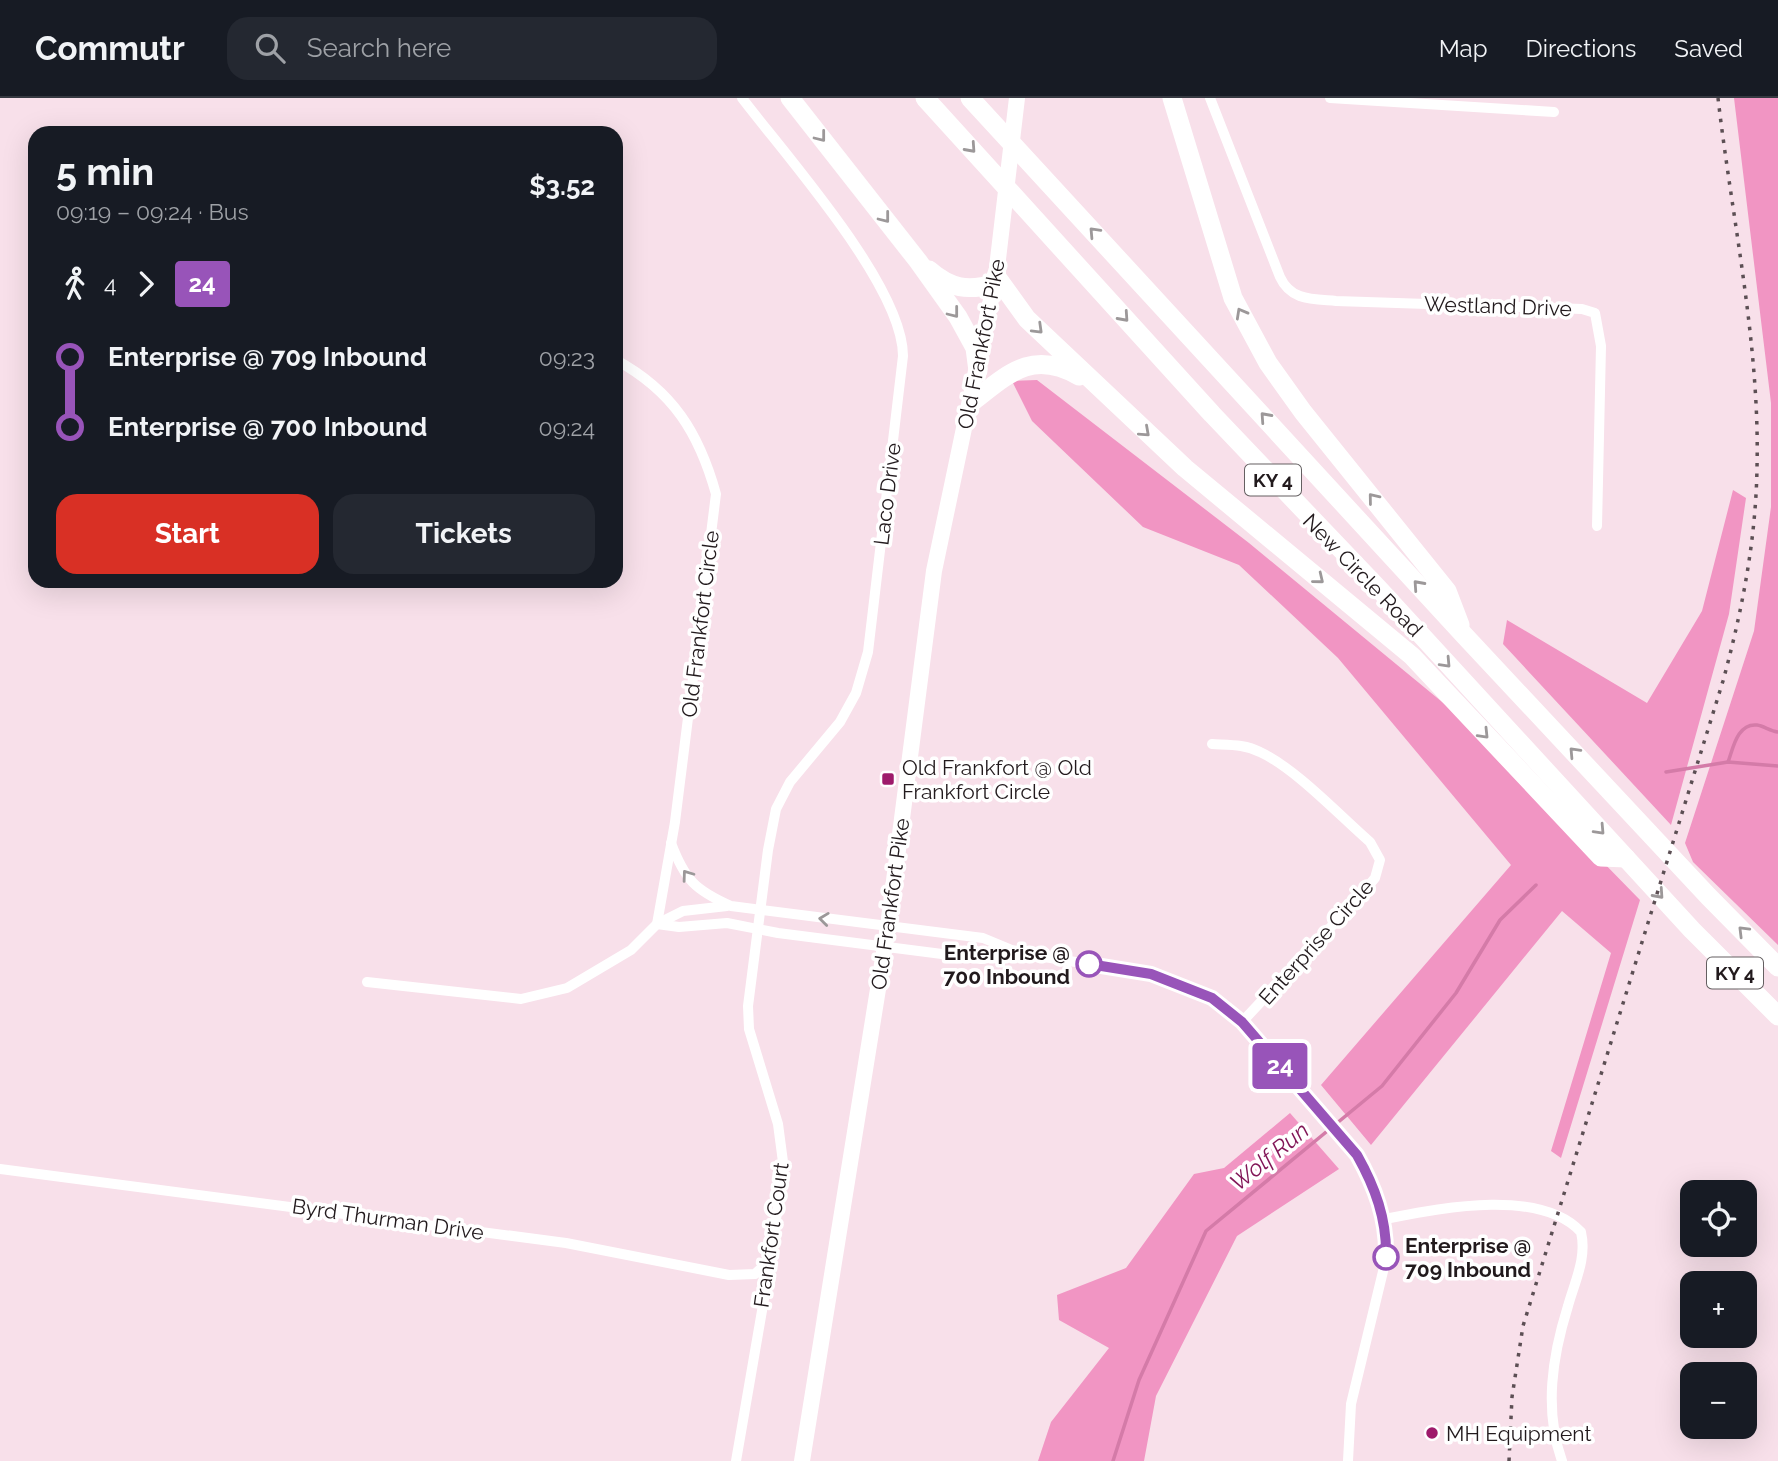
<!DOCTYPE html>
<html lang="en">
<head>
<meta charset="utf-8">
<style>
  body { margin:0; font-family:Raleway,sans-serif; background:#242831; color:#f1f3f6; height:100vh; display:flex; flex-direction:column; font-size:26px; white-space:nowrap }
  * { box-sizing:border-box; margin:0 }
  p { font-size:23px; color:#9ea1a6 }
  .icon { flex:none; width:38px; height:38px; fill:none; stroke:currentColor; stroke-width:2; stroke-linecap:round; stroke-linejoin:round }
  .map { position:relative; flex:1; overflow:hidden }
  .details { position:absolute; left:28px; top:28px; width:595px; height:462px; display:flex; flex-direction:column; background:#171b24; border-radius:21px; box-shadow:0 7px 28px #0002 }
  .details>* { flex:none }
  .badge { padding:0 14px; border-radius:5px; font-size:24px; line-height:46px }
  .controls { position:absolute; left:1680px; top:1082px; display:grid; gap:14px }
  .controls a { display:grid; place-items:center; width:77px; height:77px; border-radius:14px; background:#171b24; box-shadow:0 7px 28px #0002; font-size:35px }
  .map>.badge { position:absolute; translate:-50% -50%; box-shadow:0 0 0 4px #fff }
  .legs { display:flex; align-items:center; gap:10px; height:77px; padding:0 28px; font-size:23px }
  .legs p { margin-inline-start:auto }
  .overview { display:flex; align-items:center; justify-content:space-between; height:119px; padding:0 28px }
  h1 { font-size:38px; font-weight:700; line-height:52px }
  .cta { display:flex; gap:14px; margin-top:auto; padding:14px 28px }
  .cta a { flex:1; height:80px; border-radius:21px; background:#d93025; color:#fff; font-size:28px; font-weight:700; line-height:80px; text-align:center }
  .cta a+a { background:#242831; color:#f1f3f6 }
  ul { padding:0 28px; list-style:none }
  li { display:flex; align-items:center; gap:24px; height:70px; font-size:26px }
  li i { display:grid; place-items:center; width:10px; height:100%; margin:0 9px; background:currentColor }
  li i::after { content:''; width:18px; height:18px; margin:-9px; border:5px solid; border-radius:50%; background:#171b24 }
  li p { margin-inline-start:auto }
  li:first-child i { background:linear-gradient(#0000 50%,currentColor 0) }
  li:last-child i { background:linear-gradient(currentColor 50%,#0000 0) }
  header { display:flex; align-items:center; gap:42px; box-sizing:border-box; height:98px; padding:0 35px; background:#171b24; border-bottom:2px solid #363941 }
  header strong { font-size:33px }
  nav { display:flex; gap:38px; margin-inline-start:auto; font-size:24px }
  .search { width:490px; height:63px; background:#242831; display:flex; align-items:center; gap:18px; box-sizing:border-box; padding:0 24px; border-radius:21px; color:#9ea1a6; font-size:26px }
  .map>svg:first-child { display:block }
  .forest { fill:#f195c3 }
  .lines { fill:none; stroke-linecap:round; stroke-linejoin:round }
  .stream { stroke:#d47ba8; stroke-width:3.5 }
  .street { stroke:#fff; stroke-width:10 }
  .secondary { stroke:#fff; stroke-width:16 }
  .highway { stroke:#fff; stroke-width:19 }
  .rail { stroke:#5c4f54; stroke-width:3.5; stroke-dasharray:3.5 7; stroke-linecap:butt }
  .oneway { stroke:#9c9899 }
  .line-1-casing { stroke:#fff; stroke-width:16 }
  .line-1 { stroke:#9854b9; stroke-width:10 }
  .poi-dot { fill:#9e1a6b; stroke:#fff; stroke-width:2.5 }
  .stop-1-dot { fill:#fff; stroke:#9854b9; stroke-width:3.5 }
  .labels { text-anchor:middle; dominant-baseline:central; stroke-width:7; stroke-linejoin:round; paint-order:stroke }
  .shield { fill:#fff; stroke:#645f61; stroke-width:2 }
  .shield-label { font-size:19px; font-weight:bold; fill:#221a1d }
  .street-label { font-size:21px; fill:#221a1d; stroke:#fff }
  .poi-label { font-size:21px; fill:#221a1d; stroke:#fff; text-anchor:start }
  .stop-label { font-size:21px; font-weight:bold; fill:#221a1d; stroke:#fff; text-anchor:end }
  .water-label { font-size:23px; font-style:italic; fill:#821758; stroke:#fff }
</style>
</head>
<body>
<header>
<strong>Commutr</strong>
<div class="search"><svg class="icon" aria-label="search" viewBox="0 0 24 24"><circle cx="10" cy="10" r="6"/><path d="M15 15l6 6"/></svg>Search here</div>
<nav><a>Map</a><a>Directions</a><a>Saved</a></nav>
</header>
<div class="map">
<svg width="1778" height="1363" viewBox="0 0 1778 1363">
  <rect width="100%" height="100%" fill="#f8e0ea"/>
  <g class="forest">
    <polygon points="1734,0 1778,0 1778,847 1693,764 1685,745 1754,533 1771,409 1771,305"/>
    <polygon points="1037,282 1249,445 1464,622 1640,802 1561,1060 1551,1053 1611,855 1562,813 1371,1047 1321,987 1511,767 1338,560 1239,467 1143,429 1032,323 1012,283"/>
    <polygon points="1733,392 1746,400 1729,516 1671,727 1503,546 1507,522 1647,605 1702,513"/>
    <polygon points="1290,1015 1339,1071 1237,1138 1156,1298 1144,1363 1038,1363 1051,1324 1109,1250 1059,1222 1057,1197 1126,1170 1194,1076 1224,1070"/>
  </g>
  <g class="lines">
    <g class="stream">
      <path d="M 1728,664 C 1733,651 1737,625 1757,627 C 1764,628 1770,633 1778,634"/>
      <polyline points="1666,674 1728,664 1778,668"/>
      <polyline points="1113,1363 1139,1282 1206,1133 1382,988 1456,895 1500,822 1536,787"/>
    </g>
    <g class="street">
      <path d="M 1210,0 L 1280,179 C 1291,203 1313,201 1336,203 L 1582,211 L 1595,215 L 1601,248 L 1597,428"/>
      <polyline points="1330,0 1554,14"/>
      <path d="M 1212,646 C 1229,647 1245,646 1260,654 C 1295,670 1340,718 1370,744 L 1380,762 L 1375,780 L 1358,800 L 1242,924"/>
      <path d="M 671,745 C 685,782 695,792 731,808 L 983,840 L 1019,855 L 1151,876 L 1212,900 L 1242,924 L 1357,1057 L 1369,1078 L 1385,1121 L 1386,1161 L 1351,1306 L 1348,1363"/>
      <polyline points="657,826 679,829 727,825 778,835 981,861 1016,856"/>
      <polyline points="657,826 683,813 727,808"/>
      <path d="M 367,884 L 521,901 L 567,890 L 631,852 L 657,826 L 675,724 L 716,396 C 699,335 673,293 616,262"/>
      <polyline points="0,1071 566,1145 729,1177 755,1176 769,1163"/>
      <path d="M 1385,1121 C 1437,1111 1539,1089 1581,1134 C 1587,1160 1575,1183 1568,1208 C 1552,1259 1544,1312 1562,1363"/>
      <path d="M 736,1363 L 772,1155 L 783,1064 L 778,1026 L 749,931 L 748,908 L 768,752 L 776,711 L 790,684 L 840,624 L 856,595 L 868,554 L 903,258 C 903,188 786,58 742,0"/>
    </g>
    <polyline class="secondary" points="802,1363 888,829 934,473 996,178 1017,0"/>
    <g class="highway">
      <polyline points="790,0 918,163 958,219 975,250 978,273"/>
      <polyline points="925,0 1212,316 1378,490 1692,832 1778,918"/>
      <polyline points="970,0 1464,537 1708,798 1778,869"/>
      <polyline points="1172,0 1233,200 1268,265 1303,314 1447,493 1460,527"/>
      <path d="M 929,172 C 951,191 967,193 995,186"/>
      <polyline points="996,178 1027,221 1185,370 1412,558 1601,759 1626,760"/>
      <path d="M 972,304 C 1008,276 1032,251 1079,278"/>
    </g>
    <path class="rail" d="M 1509,1363 L 1512,1299 L 1523,1228 L 1723,583 C 1742,513 1756,442 1757,369 C 1760,247 1732,121 1718,0"/>
  </g>
  <defs><path id="oneway-chevron" d="M-2-3.5L2.5 0L-2 3.5" fill="none" stroke-width="1.6" stroke-linecap="round" stroke-linejoin="round" transform="scale(1.75)"/></defs>
  <g class="oneway">
    <use href="#oneway-chevron" transform="translate(821 39) rotate(52)"/>
    <use href="#oneway-chevron" transform="translate(971 50) rotate(48)"/>
    <use href="#oneway-chevron" transform="translate(885 120) rotate(52)"/>
    <use href="#oneway-chevron" transform="translate(1094 134) rotate(-133)"/>
    <use href="#oneway-chevron" transform="translate(954 215) rotate(52)"/>
    <use href="#oneway-chevron" transform="translate(1241 215) rotate(-119)"/>
    <use href="#oneway-chevron" transform="translate(1124 219) rotate(48)"/>
    <use href="#oneway-chevron" transform="translate(1038 231) rotate(44)"/>
    <use href="#oneway-chevron" transform="translate(1265 319) rotate(-132)"/>
    <use href="#oneway-chevron" transform="translate(1145 334) rotate(42)"/>
    <use href="#oneway-chevron" transform="translate(1373 400) rotate(-129)"/>
    <use href="#oneway-chevron" transform="translate(1319 481) rotate(39)"/>
    <use href="#oneway-chevron" transform="translate(1418 487) rotate(-132)"/>
    <use href="#oneway-chevron" transform="translate(1446 565) rotate(47)"/>
    <use href="#oneway-chevron" transform="translate(1484 636) rotate(46)"/>
    <use href="#oneway-chevron" transform="translate(1574 654) rotate(-133)"/>
    <use href="#oneway-chevron" transform="translate(1600 732) rotate(47)"/>
    <use href="#oneway-chevron" transform="translate(687 777) rotate(-126)"/>
    <use href="#oneway-chevron" transform="translate(1659 796) rotate(48)"/>
    <use href="#oneway-chevron" transform="translate(824 821) rotate(-173)"/>
    <use href="#oneway-chevron" transform="translate(1743 833) rotate(-135)"/>
  </g>
  <g class="lines">
    <g class="line-1-casing">
      <path id="line-1" d="M 1089,866 L 1151,876 L 1212,900 L 1242,924 L 1357,1057 C 1375,1089 1387,1121 1386,1159"/>
    </g>
    <use href="#line-1" class="line-1"/>
  </g>
  <g class="poi-dot">
    <rect x="881" y="674" width="14" height="14" rx="3.5"/>
    <circle cx="1432" cy="1335" r="7"/>
  </g>
  <g class="stop-1-dot">
    <circle cx="1089" cy="866" r="12"/>
    <circle cx="1386" cy="1159" r="12"/>
  </g>
  <g class="labels">
    <g class="shield">
      <rect x="1245" y="366.5" width="56" height="31" rx="5"/>
      <rect x="1707" y="859.5" width="56" height="31" rx="5"/>
    </g>
    <g class="shield-label">
      <text x="1273" y="382">KY 4</text>
      <text x="1735" y="875">KY 4</text>
    </g>
    <g class="street-label">
      <text transform="translate(1498 208) rotate(2)">Westland Drive</text>
      <text transform="translate(981 246) rotate(-79)">Old Frankfort Pike</text>
      <text transform="translate(887 396) rotate(-83)">Laco Drive</text>
      <text transform="translate(1363 477) rotate(46)">New Circle Road</text>
      <text transform="translate(700 526) rotate(-83)">Old Frankfort Circle</text>
      <text transform="translate(890 806) rotate(-82)">Old Frankfort Pike</text>
      <text transform="translate(1316 844) rotate(-48)">Enterprise Circle</text>
      <text transform="translate(388 1121) rotate(8)">Byrd Thurman Drive</text>
      <text transform="translate(771 1137) rotate(-82)">Frankfort Court</text>
    </g>
    <g class="poi-label">
      <text x="902" y="669">Old Frankfort @ Old<tspan x="902" dy="24">Frankfort Circle</tspan></text>
      <text x="1446" y="1335">MH Equipment</text>
    </g>
    <g class="stop-label">
      <text x="1070" y="854">Enterprise @<tspan x="1070" dy="24">700 Inbound</tspan></text>
      <text x="1405" y="1147" text-anchor="start">Enterprise @<tspan x="1405" dy="24">709 Inbound</tspan></text>
    </g>
    <g class="water-label">
      <text transform="translate(1269 1058) rotate(-39)">Wolf Run</text>
    </g>
  </g>
</svg>
<div class="controls">
<a><svg class="icon" aria-label="locate" viewBox="0 0 24 24"><circle cx="12" cy="12" r="6"/><path d="M12 2v4M12 18v4M2 12h4M18 12h4"/></svg></a>
<a>+</a>
<a>−</a>
</div>
<b class="badge" style="left:1280px;top:968px;background:#9854b9;color:#fff">24</b>
<section class="details">
<div class="overview"><div><h1>5 min</h1><p>09:19 – 09:24 · Bus</p></div><b>$3.52</b></div>
<div class="legs"><svg class="icon" aria-label="walk" viewBox="0 0 24 24"><circle cx="13" cy="4" r="2"/><path d="M13 8l-2 6 4 7M11 14l-3 7M7 12l3-4h3l4 4"/></svg>4<svg class="icon" aria-label="forward" viewBox="0 0 24 24"><path d="M9 5l7 7-7 7"/></svg><b class="badge" style="background:#9854b9;color:#fff">24</b></div>
<ul>
<li><i style="color:#9854b9"></i><b>Enterprise @ 709 Inbound</b><p>09:23</p></li>
<li><i style="color:#9854b9"></i><b>Enterprise @ 700 Inbound</b><p>09:24</p></li>
</ul>
<div class="cta"><a>Start</a><a>Tickets</a></div>
</section>
</div>
</body>
</html>
